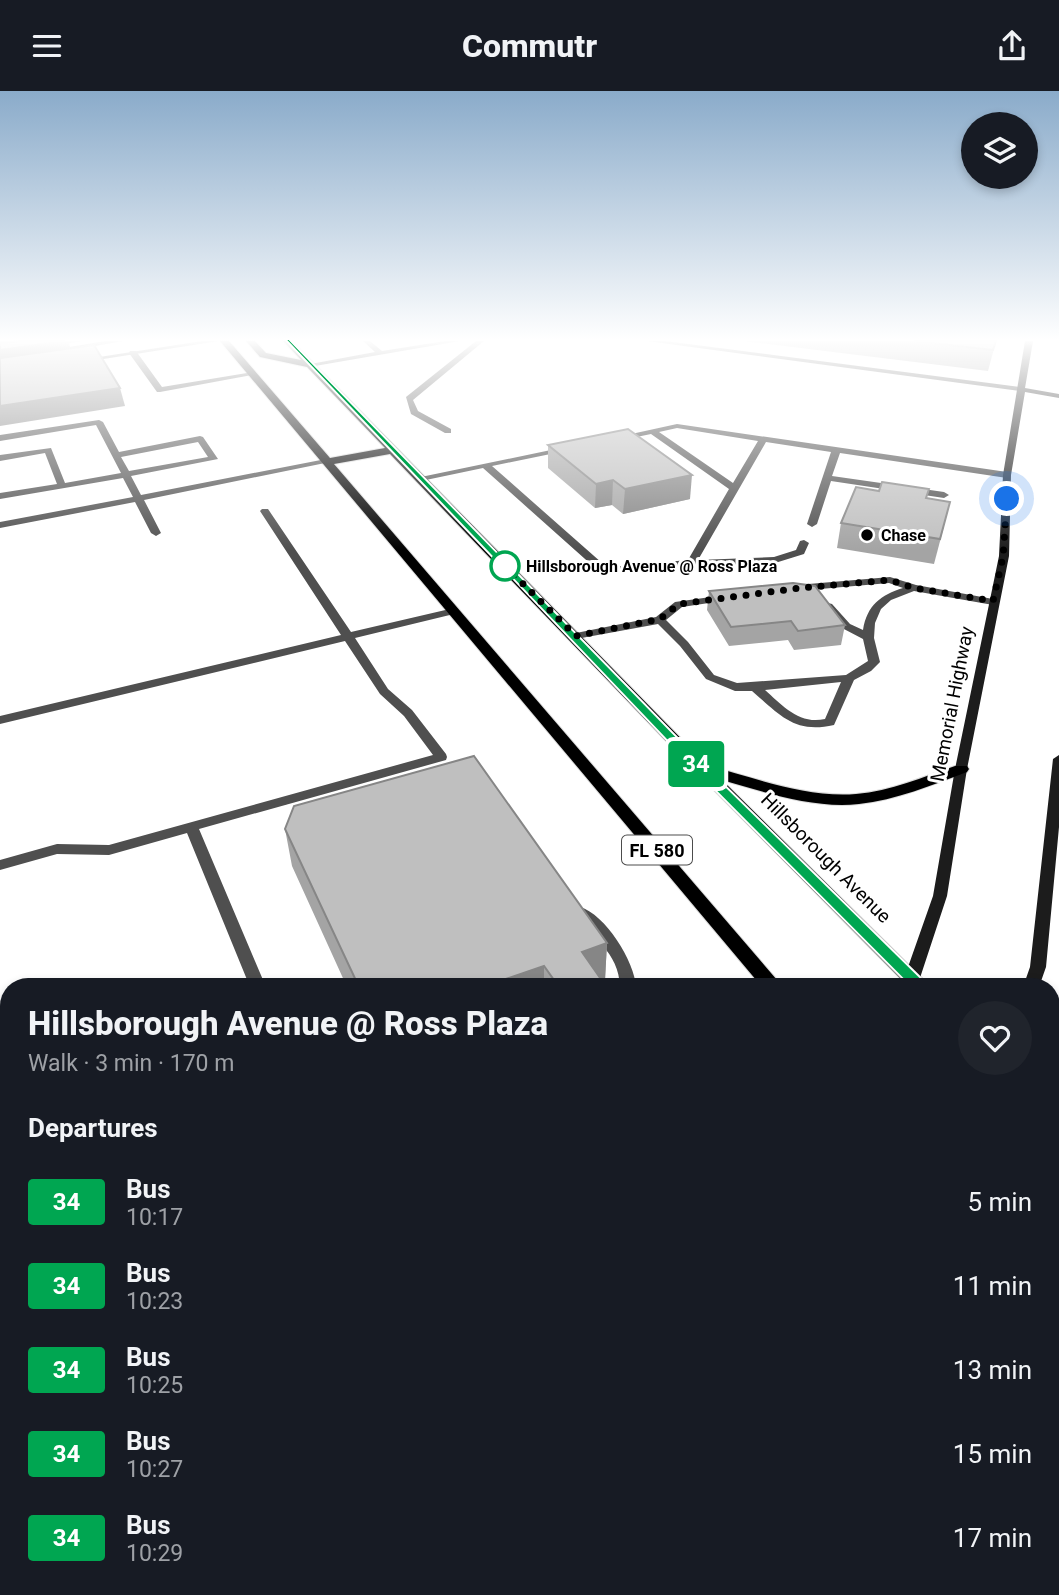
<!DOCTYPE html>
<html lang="en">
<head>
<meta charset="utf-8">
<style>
  body { margin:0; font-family:Roboto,sans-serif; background:#20242c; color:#f1f3f6; height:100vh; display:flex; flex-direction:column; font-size:26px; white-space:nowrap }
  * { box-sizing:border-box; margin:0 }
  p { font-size:23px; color:#9ea1a6 }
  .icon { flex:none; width:38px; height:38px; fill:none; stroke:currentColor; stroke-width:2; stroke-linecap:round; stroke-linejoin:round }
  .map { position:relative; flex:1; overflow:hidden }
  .drawer { position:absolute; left:0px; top:887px; width:1060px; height:618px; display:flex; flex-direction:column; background:#171b24; border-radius:28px 28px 0 0; box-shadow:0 4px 10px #0003 }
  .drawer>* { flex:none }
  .badge { padding:0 14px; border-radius:5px; font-size:24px; line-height:46px }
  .tools { position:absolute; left:961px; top:21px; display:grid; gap:14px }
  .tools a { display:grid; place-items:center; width:77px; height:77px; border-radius:50%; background:#171b24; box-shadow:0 4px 10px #0003; font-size:35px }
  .you { position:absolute; width:35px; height:35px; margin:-18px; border:5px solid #fff; border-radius:50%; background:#1a73e8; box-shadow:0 0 0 10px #1a73e833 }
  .map>.badge { position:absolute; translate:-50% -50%; box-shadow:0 0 0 4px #fff }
  h2 { padding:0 28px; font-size:26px; line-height:63px }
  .round { display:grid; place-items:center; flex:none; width:74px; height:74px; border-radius:37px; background:#20242c }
  .headline { display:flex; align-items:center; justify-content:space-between; height:119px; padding:0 28px }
  h1 { font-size:33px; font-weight:800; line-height:52px }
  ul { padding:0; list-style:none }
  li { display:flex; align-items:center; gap:21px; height:84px; padding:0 28px }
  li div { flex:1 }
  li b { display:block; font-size:26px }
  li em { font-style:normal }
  li .badge { min-width:77px; font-weight:700; text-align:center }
  header { display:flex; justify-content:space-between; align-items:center; height:91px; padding:0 28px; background:#171b24; font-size:32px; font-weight:800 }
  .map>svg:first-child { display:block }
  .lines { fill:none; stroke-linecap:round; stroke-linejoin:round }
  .primary-casing { stroke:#dbdbdb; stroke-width:2 }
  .lane { fill:#4f4f4f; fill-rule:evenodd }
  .street { fill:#4f4f4f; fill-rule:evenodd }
  .secondary { fill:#1c1c1c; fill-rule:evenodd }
  .primary { fill:#000; fill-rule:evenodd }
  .wall { fill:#a4a4a4 }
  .shaded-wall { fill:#868686 }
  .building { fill:#bfbfbf; stroke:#868686; stroke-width:2 }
  .line { fill:#00a651; stroke:#fff; stroke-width:2 }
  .walk { stroke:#000; stroke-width:7; stroke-dasharray:0 12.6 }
  .poi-dot { fill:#000; stroke:#fff; stroke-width:2.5 }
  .stop-dot { fill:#fff; stroke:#00a651; stroke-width:3.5 }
  .labels { text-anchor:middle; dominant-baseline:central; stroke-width:6; stroke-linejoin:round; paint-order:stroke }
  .far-poi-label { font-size:16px; font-weight:bold; fill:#000; stroke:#fff; text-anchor:start }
  .far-stop-label { font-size:16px; font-weight:bold; fill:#000; stroke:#fff; text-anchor:start }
  .shield { fill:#fff; stroke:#4c4c4c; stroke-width:2 }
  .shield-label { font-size:18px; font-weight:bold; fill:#000 }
  .street-label { font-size:19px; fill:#000; stroke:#fff }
</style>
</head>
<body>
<header><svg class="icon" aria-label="menu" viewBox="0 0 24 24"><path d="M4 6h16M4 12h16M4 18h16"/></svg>Commutr<svg class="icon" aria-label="share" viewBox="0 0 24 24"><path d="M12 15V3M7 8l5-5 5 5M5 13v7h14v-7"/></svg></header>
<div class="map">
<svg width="1059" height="1504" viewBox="0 0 1059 1504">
  <rect width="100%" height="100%" fill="#fff"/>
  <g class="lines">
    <g class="primary-casing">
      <g id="primary">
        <path d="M 220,250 L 229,250 L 330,367 L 385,357 L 307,276 L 260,266 L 246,250 L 255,250 L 266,262 L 301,269 L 283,250 L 292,250 L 707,674 C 755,687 806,707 856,703 C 891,700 923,686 955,675 L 967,675 L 969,678 L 967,681 C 932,694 896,709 859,713 C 813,718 765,701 722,689 L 931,896 L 909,896 L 695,680 L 390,363 L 334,373 L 783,896 L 762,896 Z"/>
        <polygon points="1052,1021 1059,1023 1059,1047 1052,1045"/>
        <polygon points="1052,1215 1059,1218 1059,1248 1052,1246"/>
      </g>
    </g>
    <g class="lane">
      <polygon points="105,250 123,250 78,258 85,270 81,272 77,270 70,256"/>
      <polygon points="363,250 370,250 382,260 445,250 460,250 309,276 305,274 375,261"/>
      <polygon points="476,250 484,250 413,309 418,320 451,338 451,342 445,342 411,323 406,306"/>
      <polygon points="647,250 665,250 1020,296 1024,298 1020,300"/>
      <polygon points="130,260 136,260 162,296 253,281 257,283 160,301 157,301 129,262"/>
      <path d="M 99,329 L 103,331 L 119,361 L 200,345 L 203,346 L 218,368 L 131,385 L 141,404 L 326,368 L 330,371 L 144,409 L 161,442 L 156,445 L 151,442 L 135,411 L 0,437 L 0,431 L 133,406 L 123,387 L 0,408 L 0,402 L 57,393 L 45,362 L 0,370 L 0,364 L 51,357 L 65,392 L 121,382 L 96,334 L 0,350 L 0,344 ZM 198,351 L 208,366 L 129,380 L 121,366 Z"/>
      <path d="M 677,333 L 1007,381 L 1011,384 L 1007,387 L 840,362 L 832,385 L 944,401 L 949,404 L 944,407 L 831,390 L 817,433 L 812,436 L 807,433 L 831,361 L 766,351 L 698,469 L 774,466 L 796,459 L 800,450 L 804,449 L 809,452 L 804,463 L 775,472 L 691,475 L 610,482 L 594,476 L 483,377 L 421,390 L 416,387 L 570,355 L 570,359 L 492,375 L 602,472 L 611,476 L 688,469 L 729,398 L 651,343 L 617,350 L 613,347 ZM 677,337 L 758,350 L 733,392 L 659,341 Z"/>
      <polygon points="262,418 268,418 351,541 454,517 459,520 458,522 355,547 388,598 412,619 446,663 447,666 446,669 199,738 266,896 250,896 187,742 109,764 57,763 0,779 0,769 57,753 109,754 433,664 404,625 380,603 345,550 0,633 0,625 341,544 260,420"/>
      <path d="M 890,486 L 916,494 L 993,508 L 998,511 L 993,514 L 914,500 L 891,509 L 881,518 L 875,532 L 874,547 L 880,571 L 871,580 L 854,589 L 834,634 C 794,643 780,624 752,600 L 735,600 L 706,588 L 680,555 L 658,533 L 576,548 L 570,545 L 576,542 L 656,526 L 675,511 L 725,504 L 729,505 L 729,509 L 682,516 L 666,529 L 688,551 L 714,584 L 737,592 L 846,584 L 868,570 L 863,548 L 842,537 L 823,515 L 828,512 L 832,513 L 850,533 L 863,539 C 867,514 881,504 903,497 L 889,492 L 797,500 L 792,497 L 797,494 ZM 841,591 L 825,628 C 799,634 782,614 765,599 Z"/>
      <path d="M 580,816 C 605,823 635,871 636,896 L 620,896 C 619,860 591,847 573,821 L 575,817 Z"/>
      <polygon points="9,1133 9,1151 0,1154 0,1136"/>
      <polygon points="9,1231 9,1251 0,1255 0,1235"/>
      <polygon points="9,1352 9,1374 0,1377 0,1355"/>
      <polygon points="492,1496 530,1496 533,1504 495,1504"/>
    </g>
    <polygon class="street" points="202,250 219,250 84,271 80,269"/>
    <g class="secondary">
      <polygon points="1025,250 1033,250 1025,297 1059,303 1059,307 1025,301 1011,384 1009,465 967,678 947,805 917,896 901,896 933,805 955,678 999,465 1003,384"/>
      <polygon points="1059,664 1059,736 1046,876 1039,896 1023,896 1030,876 1053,668"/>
      <polygon points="721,1496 745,1496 743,1504 719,1504"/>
      <polygon points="921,1496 945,1496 944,1504 920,1504"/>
    </g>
    <use href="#primary" class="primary"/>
  </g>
  <g class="wall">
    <polygon points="743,250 996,250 988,280"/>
    <polygon points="548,354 690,408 623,423 612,414 595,417 548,377"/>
    <polygon points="927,407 944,435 934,473 837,457 841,432"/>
    <polygon points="709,500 845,534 841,554 794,559 788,549 729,555 707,519"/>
    <polygon points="285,738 607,852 605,889 603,890 605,896 347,896 292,775"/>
  </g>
  <g class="shaded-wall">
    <polygon points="0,250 83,250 69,252 73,267 0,277"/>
    <polygon points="120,297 125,315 0,335 0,315"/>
    <polygon points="692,384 690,408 623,423 625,398"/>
    <polygon points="613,389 612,414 595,417 596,393"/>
    <polygon points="607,852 605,889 587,896 582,861"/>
    <polygon points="544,875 544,896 482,896"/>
  </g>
  <g class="building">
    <polygon points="21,250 65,250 0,259 0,252"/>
    <polygon points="914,250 996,250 993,259"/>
    <polygon points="94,254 120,297 0,315 0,267"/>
    <polygon points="628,338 692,384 625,398 613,389 596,393 548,354"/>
    <polygon points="882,391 929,398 926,407 950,411 940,448 841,432 856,396 879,400"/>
    <polygon points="793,492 815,495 845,534 798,540 791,530 731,536 709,500"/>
    <polygon points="474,665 607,852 582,861 605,894 599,896 559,896 544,875 482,896 359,896 285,738 294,715"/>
    <polygon points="152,1496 160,1496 174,1504 148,1504"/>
  </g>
  <linearGradient id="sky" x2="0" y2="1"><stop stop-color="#8aabca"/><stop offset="0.54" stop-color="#fff"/><stop offset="1" stop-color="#fff" stop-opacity="0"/></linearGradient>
  <rect width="1059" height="460" fill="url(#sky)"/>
  <polygon class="line" points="285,248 289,248 705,675 926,892 929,896 926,900 915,900 696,680"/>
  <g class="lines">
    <polyline class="walk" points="505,475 576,545 660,528 679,513 800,497 890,489 914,497 993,510 1003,466 1007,408"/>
  </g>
  <circle class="poi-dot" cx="867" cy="444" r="7"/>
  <circle class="stop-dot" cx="505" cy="475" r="14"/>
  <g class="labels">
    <g class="far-poi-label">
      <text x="881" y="444">Chase</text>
    </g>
    <g class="far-stop-label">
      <text x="526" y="475">Hillsborough Avenue @ Ross Plaza</text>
    </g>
    <rect class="shield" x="622" y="744.5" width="70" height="29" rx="5"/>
    <g class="shield-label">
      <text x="657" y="759">FL 580</text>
    </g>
    <g class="street-label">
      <text transform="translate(952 613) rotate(-79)">Memorial Highway</text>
      <text transform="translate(826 767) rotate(45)">Hillsborough Avenue</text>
    </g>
  </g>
</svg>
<div class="tools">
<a><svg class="icon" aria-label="layers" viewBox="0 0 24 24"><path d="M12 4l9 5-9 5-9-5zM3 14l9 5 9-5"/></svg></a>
</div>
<div class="you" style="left:1007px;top:408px"></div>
<b class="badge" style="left:696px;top:673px;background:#00a651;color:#fff">34</b>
<section class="drawer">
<div class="headline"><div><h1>Hillsborough Avenue @ Ross Plaza</h1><p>Walk · 3 min · 170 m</p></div><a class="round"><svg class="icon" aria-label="heart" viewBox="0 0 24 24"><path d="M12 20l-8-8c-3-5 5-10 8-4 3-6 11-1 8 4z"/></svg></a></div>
<h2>Departures</h2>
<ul>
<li><span class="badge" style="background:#00a651;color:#fff">34</span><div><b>Bus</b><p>10:17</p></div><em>5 min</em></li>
<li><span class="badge" style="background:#00a651;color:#fff">34</span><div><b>Bus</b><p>10:23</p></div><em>11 min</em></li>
<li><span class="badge" style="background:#00a651;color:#fff">34</span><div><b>Bus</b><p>10:25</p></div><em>13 min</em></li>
<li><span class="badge" style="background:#00a651;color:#fff">34</span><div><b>Bus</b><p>10:27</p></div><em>15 min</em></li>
<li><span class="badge" style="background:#00a651;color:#fff">34</span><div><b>Bus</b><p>10:29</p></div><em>17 min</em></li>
</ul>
</section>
</div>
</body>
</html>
